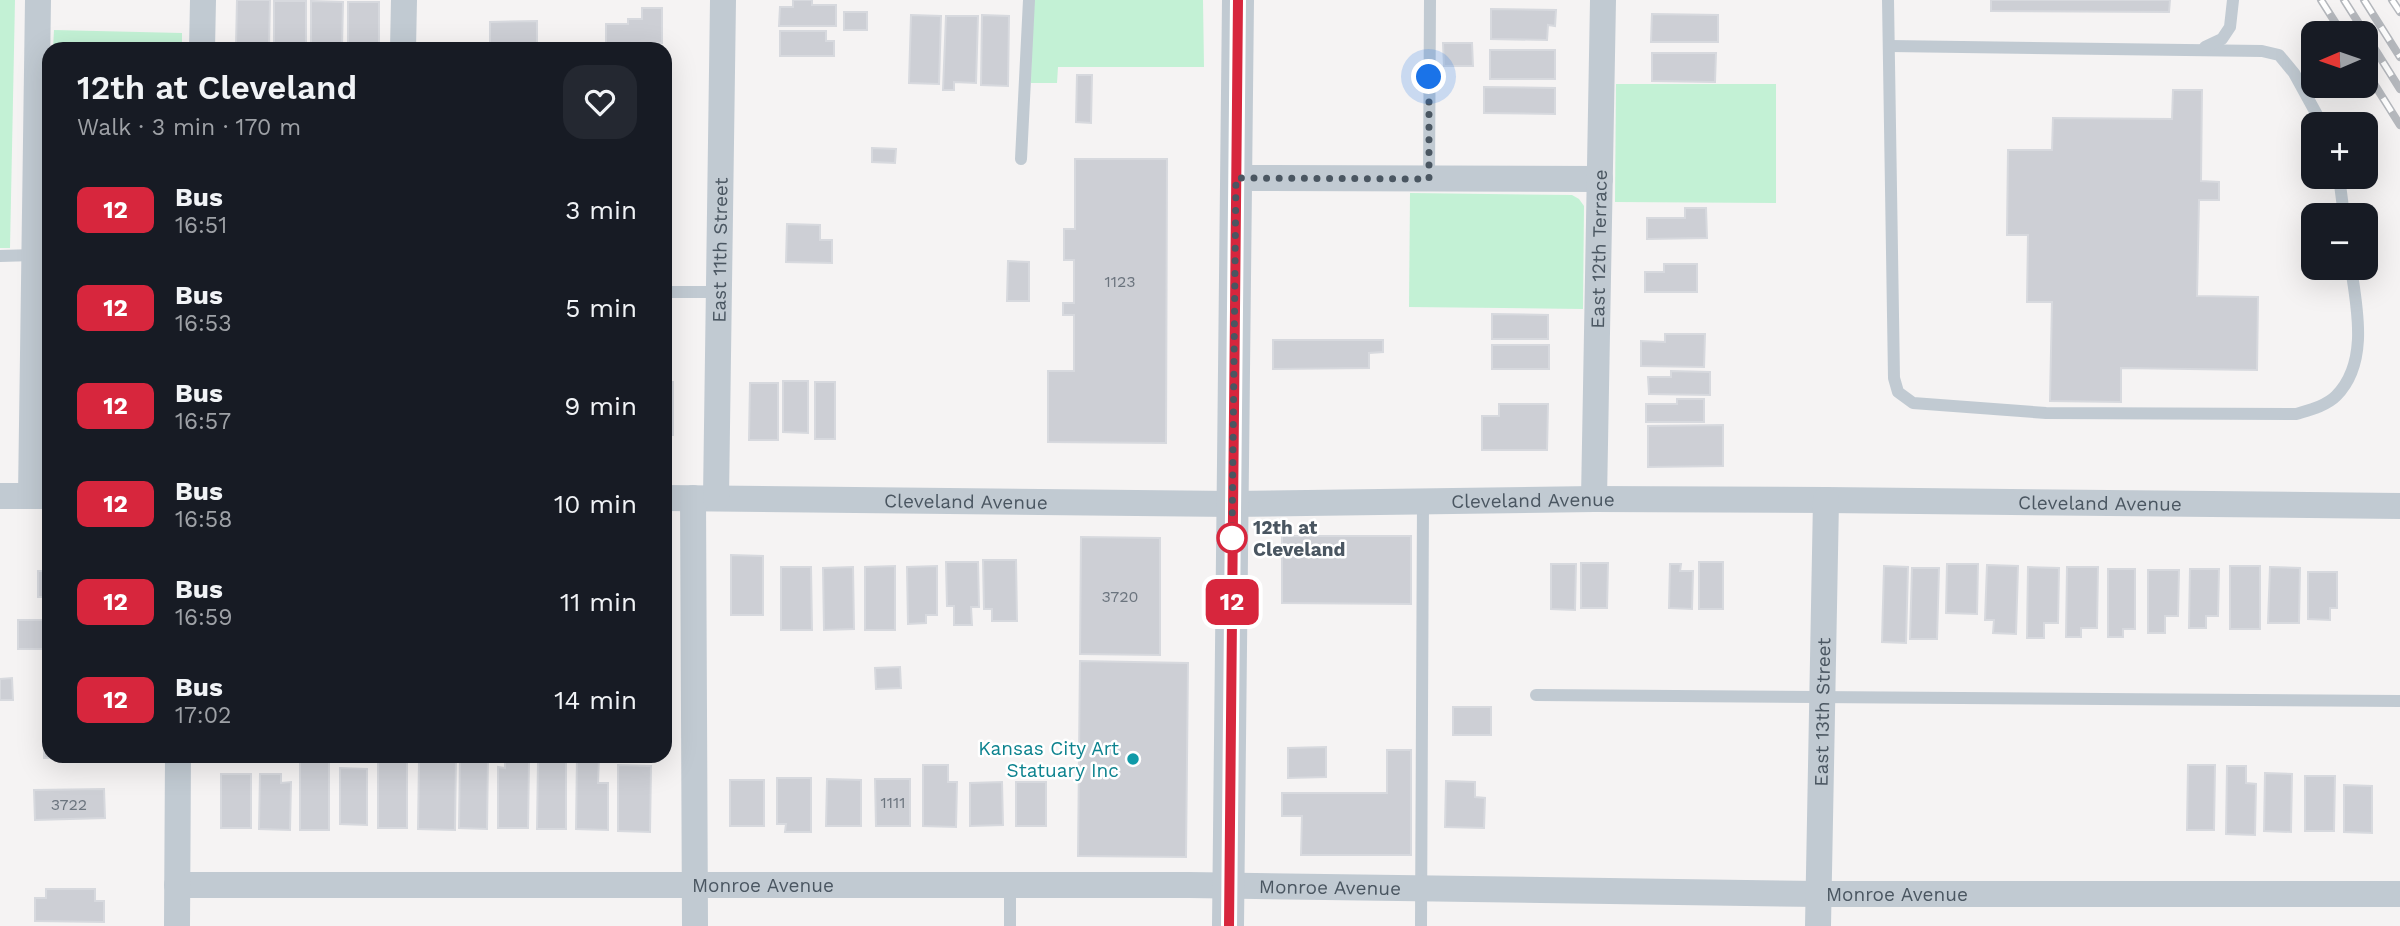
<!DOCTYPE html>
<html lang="en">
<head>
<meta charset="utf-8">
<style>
  body { margin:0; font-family:"Work Sans",sans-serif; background:#242831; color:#f1f3f6; height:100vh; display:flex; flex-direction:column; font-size:26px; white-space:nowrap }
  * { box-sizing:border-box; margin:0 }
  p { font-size:23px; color:#9ea1a6 }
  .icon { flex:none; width:38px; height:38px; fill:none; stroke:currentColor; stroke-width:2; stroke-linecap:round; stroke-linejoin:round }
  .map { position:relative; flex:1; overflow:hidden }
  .details { position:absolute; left:42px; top:42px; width:630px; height:721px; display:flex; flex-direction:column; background:#171b24; border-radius:21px; box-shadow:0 7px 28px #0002 }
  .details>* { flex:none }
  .badge { padding:0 14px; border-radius:10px; font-size:24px; line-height:46px }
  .needle { width:46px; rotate:268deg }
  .fabs { position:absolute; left:2301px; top:21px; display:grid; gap:14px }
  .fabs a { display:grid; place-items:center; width:77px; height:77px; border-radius:14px; background:#171b24; box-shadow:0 7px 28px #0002; font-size:35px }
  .you { position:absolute; width:35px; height:35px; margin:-18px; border:5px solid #fff; border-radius:50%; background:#1a73e8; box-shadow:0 0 0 10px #1a73e833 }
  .map>.badge { position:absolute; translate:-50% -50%; box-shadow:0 0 0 4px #fff }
  .round { display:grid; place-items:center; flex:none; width:74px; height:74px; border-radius:21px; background:#242831 }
  .summary { display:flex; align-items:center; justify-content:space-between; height:119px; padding:0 35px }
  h1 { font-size:33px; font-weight:600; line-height:52px }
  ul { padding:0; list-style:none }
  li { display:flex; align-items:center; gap:21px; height:98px; padding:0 35px }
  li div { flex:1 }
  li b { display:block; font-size:26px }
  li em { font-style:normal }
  li .badge { min-width:77px; font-weight:700; text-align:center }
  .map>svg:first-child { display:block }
  .green { fill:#c3f1d5 }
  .building { fill:#cdcfd5; stroke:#d7d9de; stroke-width:2 }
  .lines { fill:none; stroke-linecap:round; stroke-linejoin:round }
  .service { stroke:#c1cad2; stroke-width:12 }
  .minor { stroke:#c1cad2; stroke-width:26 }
  .tertiary { stroke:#c1cad2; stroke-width:32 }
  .rail-casing { stroke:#b5b8bd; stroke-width:8 }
  .rail { stroke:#fff; stroke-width:5; stroke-dasharray:16; stroke-linecap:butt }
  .line-casing { stroke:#fff; stroke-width:16 }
  .line { stroke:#d7263d; stroke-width:10 }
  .walk { stroke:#4a5661; stroke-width:7; stroke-dasharray:0 12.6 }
  .stop-dot { fill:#fff; stroke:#d7263d; stroke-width:3.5 }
  .culture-dot { fill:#0f9aa8; stroke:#fff; stroke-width:2.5 }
  .labels { text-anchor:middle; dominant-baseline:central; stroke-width:5; stroke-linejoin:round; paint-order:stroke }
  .number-label { font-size:16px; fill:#6b747e }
  .street-label { font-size:19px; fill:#4a5661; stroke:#fff }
  .stop-label { font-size:19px; font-weight:bold; fill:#4a5661; stroke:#fff; text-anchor:start }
  .culture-label { font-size:19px; fill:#0d838f; stroke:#fff; text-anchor:end }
</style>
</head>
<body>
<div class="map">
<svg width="2400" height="926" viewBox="0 0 2400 926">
  <rect width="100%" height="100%" fill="#f5f3f3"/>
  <g class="green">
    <polygon points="0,0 15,0 10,248 0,248"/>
    <polygon points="1032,0 1203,0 1204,67 1058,67 1057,83 1031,83"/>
    <polygon points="54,30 182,33 182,49 53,49"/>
    <polygon points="1616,84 1776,84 1776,203 1615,202"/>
    <polygon points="1410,193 1572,195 1579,199 1584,206 1583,309 1409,307"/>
  </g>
  <g class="building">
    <polygon points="237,0 270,0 269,47 236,46"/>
    <polygon points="793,0 812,0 812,5 836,5 836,26 779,26 780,7 793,7"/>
    <polygon points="1991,0 2170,0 2169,12 1991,11"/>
    <rect x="274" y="1" width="32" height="48"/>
    <polygon points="311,1 343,2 342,47 311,47"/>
    <rect x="348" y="2" width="31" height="47"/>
    <polygon points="642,8 662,8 662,43 606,43 606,24 628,24 628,19 642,19"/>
    <polygon points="1491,9 1556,10 1555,26 1548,25 1547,40 1491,39"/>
    <rect x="844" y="12" width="23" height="18"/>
    <polygon points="1652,14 1718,15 1718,42 1651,42"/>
    <polygon points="911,15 941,16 939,84 909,83"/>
    <polygon points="982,15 1009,16 1008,86 981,85"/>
    <polygon points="946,16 978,16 976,83 954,82 954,90 943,90"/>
    <polygon points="537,21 537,49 490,49 490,22"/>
    <polygon points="780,31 826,31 826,41 834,41 834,56 780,56"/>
    <polygon points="1443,43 1472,43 1473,66 1444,66"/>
    <rect x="1490" y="50" width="65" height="29"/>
    <polygon points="1652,53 1716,53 1715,82 1652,81"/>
    <polygon points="1077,75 1092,75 1091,123 1076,122"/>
    <polygon points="1484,87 1555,88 1555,114 1484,113"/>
    <polygon points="2173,90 2202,90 2201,181 2219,182 2219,200 2199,200 2197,296 2258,297 2257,370 2121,368 2121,402 2050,401 2052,302 2027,302 2028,235 2007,235 2008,150 2052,150 2053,118 2172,119"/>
    <polygon points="872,148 896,149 895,163 872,162"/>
    <polygon points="1075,159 1167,159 1166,443 1048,442 1048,371 1074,371 1074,315 1063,315 1063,303 1074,303 1074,260 1064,260 1064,229 1075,229"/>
    <polygon points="1685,208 1706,208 1707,238 1647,239 1647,218 1685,218"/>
    <polygon points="787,224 820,225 820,240 832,240 832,263 786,262"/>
    <polygon points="1008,261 1029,262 1029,301 1007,301"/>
    <polygon points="1664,264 1697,264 1697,292 1645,292 1645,272 1664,272"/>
    <polygon points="1492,314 1548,315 1548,339 1492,339"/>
    <polygon points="1665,334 1705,334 1704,367 1641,366 1641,341 1665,342"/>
    <polygon points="1273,340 1383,340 1383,352 1369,353 1369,368 1273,369"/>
    <rect x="1492" y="345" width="57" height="24"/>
    <polygon points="1671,371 1710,372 1710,395 1649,394 1648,377 1671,377"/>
    <polygon points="783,381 808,381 808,433 783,432"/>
    <rect x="665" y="382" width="8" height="53"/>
    <rect x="815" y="382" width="20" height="57"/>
    <polygon points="750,383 778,383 778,440 749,440"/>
    <polygon points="1677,399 1704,399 1704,422 1646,422 1646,404 1677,404"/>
    <polygon points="1499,404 1548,404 1547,450 1482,450 1482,416 1499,416"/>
    <polygon points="1723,425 1723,466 1648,467 1648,426"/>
    <polygon points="1282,536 1411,536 1411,604 1282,603"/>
    <polygon points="1081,537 1160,538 1160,655 1080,654"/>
    <polygon points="731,555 763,556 763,615 731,615"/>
    <polygon points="983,560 1016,560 1017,621 992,621 992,609 984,609"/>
    <polygon points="946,562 978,562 979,607 971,607 972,625 954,625 954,606 947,606"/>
    <rect x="1699" y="562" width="24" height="47"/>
    <polygon points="1581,563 1608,563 1607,608 1581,608"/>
    <polygon points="1551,564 1576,564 1575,610 1551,609"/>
    <polygon points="1670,564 1681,564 1680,571 1693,571 1692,609 1669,608"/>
    <polygon points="1947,564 1978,564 1977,614 1946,613"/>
    <polygon points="1987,565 2018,566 2016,634 1993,633 1994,620 1985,620"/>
    <polygon points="895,566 895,630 865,630 865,567"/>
    <polygon points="937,566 937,615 926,615 926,623 908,624 907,567"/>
    <polygon points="1884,566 1908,567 1906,643 1882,642"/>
    <rect x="2230" y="566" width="30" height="63"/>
    <polygon points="781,567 811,567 812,630 781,630"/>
    <polygon points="853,567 854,629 824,630 823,568"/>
    <polygon points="2028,567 2059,568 2058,623 2044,623 2044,638 2027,638"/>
    <polygon points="2067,567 2098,567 2097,628 2081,628 2081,637 2066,637"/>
    <polygon points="2270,567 2300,568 2299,623 2268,623"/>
    <polygon points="1912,568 1939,568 1937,639 1910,639"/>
    <polygon points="2108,569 2135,569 2135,629 2123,629 2123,637 2108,637"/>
    <polygon points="2190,569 2219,569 2218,616 2206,616 2206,628 2189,628"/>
    <polygon points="2148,570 2179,570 2178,616 2165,616 2165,633 2148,633"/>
    <rect x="38" y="571" width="11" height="26"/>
    <polygon points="2308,572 2337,572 2337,608 2330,608 2330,620 2308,619"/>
    <rect x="18" y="620" width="31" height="29"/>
    <polygon points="1080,661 1188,663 1186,857 1078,856"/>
    <polygon points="900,667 901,688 876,689 875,668"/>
    <polygon points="12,678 13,700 0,700 0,679"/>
    <rect x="1453" y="707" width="38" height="28"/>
    <polygon points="44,729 49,729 49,756 103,757 44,758"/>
    <polygon points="1326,747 1326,777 1288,778 1288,748"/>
    <polygon points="1387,750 1411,750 1411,855 1301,855 1302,816 1282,816 1282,793 1387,793"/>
    <polygon points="438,756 456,756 455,830 418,829 419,759 438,759"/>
    <polygon points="460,756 488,756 487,829 459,828"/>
    <polygon points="505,756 520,756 520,761 529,761 528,828 498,828 498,767 505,768"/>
    <polygon points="577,756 599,756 598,783 608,783 608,830 576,829"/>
    <rect x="378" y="757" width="29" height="71"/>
    <rect x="300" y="760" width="29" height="70"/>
    <polygon points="538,761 566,761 566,829 537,829"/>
    <polygon points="618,765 651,766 650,832 618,831"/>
    <polygon points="923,765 948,765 948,782 957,782 956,827 923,826"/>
    <polygon points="2188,765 2215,765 2214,830 2187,830"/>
    <polygon points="2227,766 2246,766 2246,783 2256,784 2255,835 2226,834"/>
    <polygon points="340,768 367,769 367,825 340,824"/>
    <polygon points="2265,773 2292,774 2291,832 2264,831"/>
    <rect x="221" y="774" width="30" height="54"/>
    <polygon points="260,774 281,774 281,783 291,782 290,830 259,829"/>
    <polygon points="2305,776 2335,776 2334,831 2305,831"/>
    <polygon points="777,778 811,778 811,832 785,832 786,824 777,824"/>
    <polygon points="827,779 861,780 861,826 826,826"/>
    <polygon points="875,779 910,779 910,826 876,826"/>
    <rect x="730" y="780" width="34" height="46"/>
    <polygon points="1446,781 1475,782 1475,797 1485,798 1484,828 1445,827"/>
    <polygon points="1002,782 1003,825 970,826 970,783"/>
    <rect x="1016" y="782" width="30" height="44"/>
    <polygon points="2344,785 2372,786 2372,833 2344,832"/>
    <polygon points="104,789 105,818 35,820 34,790"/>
    <polygon points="46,889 95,889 95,901 104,901 104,922 35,921 35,898 46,898"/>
  </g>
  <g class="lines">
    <g class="service">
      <path d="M 1888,0 L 1894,378 L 1898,392 L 1913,403 L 2046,413 L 2296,414 C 2309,410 2326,406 2336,396 C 2369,363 2357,308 2351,268"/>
      <polyline points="1890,46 2262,51 2279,55 2294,73 2322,124"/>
      <polyline points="2205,47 2222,39 2230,27 2233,0"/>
      <polyline points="1021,159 1029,0"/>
      <polyline points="2339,177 2344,215"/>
      <polyline points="1429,179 1430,0"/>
      <polyline points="0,256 34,255"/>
      <polyline points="665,292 718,292"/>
      <polyline points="1536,695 2400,701"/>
      <polyline points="1010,926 1010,887"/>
      <polyline points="1421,926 1423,502"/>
    </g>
    <g class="minor">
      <polyline points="202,49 203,0"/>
      <polyline points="403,49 404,0"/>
      <polyline points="1236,178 1600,179"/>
      <polyline points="0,496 47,496"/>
      <polyline points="31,496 38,0"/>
      <path id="s1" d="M 665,498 L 1232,504 L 1594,499 L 1826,500 L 2400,506"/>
      <polyline points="693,498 695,926"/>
      <path id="s2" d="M 716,498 L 723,0"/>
      <path id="s3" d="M 1594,499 L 1603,0"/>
      <path id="s4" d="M 177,885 L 1189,885 L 1818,894 L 2400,894"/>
      <polyline points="177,926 178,756"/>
      <path id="s5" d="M 1818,926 L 1826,500"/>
    </g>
    <polyline class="tertiary" points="1228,926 1238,0"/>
    <g class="rail-casing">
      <g id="rail">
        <polyline points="2321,0 2342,33"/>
        <polyline points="2344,0 2365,33"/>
        <polyline points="2364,0 2400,57"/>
        <polyline points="2392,0 2400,12"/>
        <polyline points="2366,35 2400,89"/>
        <polyline points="2366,71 2400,125"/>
      </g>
    </g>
    <use href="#rail" class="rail"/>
  </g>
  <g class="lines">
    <g class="line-casing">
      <polyline id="line" points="1229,926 1238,0"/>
    </g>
    <use href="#line" class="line"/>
    <polyline class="walk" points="1232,538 1236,178 1429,179 1429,77"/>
  </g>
  <circle class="stop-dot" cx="1232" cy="538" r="14"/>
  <circle class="culture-dot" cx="1133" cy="759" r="7"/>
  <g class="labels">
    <g class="number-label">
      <text x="1120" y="281">1123</text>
      <text x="1120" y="596">3720</text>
      <text x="893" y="802">1111</text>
      <text x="69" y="804">3722</text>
    </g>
    <g class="street-label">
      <text stroke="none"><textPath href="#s2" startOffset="248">East 11th Street</textPath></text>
      <text stroke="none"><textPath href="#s3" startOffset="250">East 12th Terrace</textPath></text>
      <text stroke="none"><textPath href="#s1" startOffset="868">Cleveland Avenue</textPath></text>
      <text stroke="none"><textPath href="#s1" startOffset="301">Cleveland Avenue</textPath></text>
      <text stroke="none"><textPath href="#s1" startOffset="1435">Cleveland Avenue</textPath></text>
      <text stroke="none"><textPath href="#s5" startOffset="214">East 13th Street</textPath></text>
      <text stroke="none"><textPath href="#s4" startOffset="586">Monroe Avenue</textPath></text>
      <text stroke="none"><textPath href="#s4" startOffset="1153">Monroe Avenue</textPath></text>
      <text stroke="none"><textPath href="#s4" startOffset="1720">Monroe Avenue</textPath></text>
    </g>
    <g class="stop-label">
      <text x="1253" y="527">12th at<tspan x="1253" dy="22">Cleveland</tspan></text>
    </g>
    <g class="culture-label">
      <text x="1119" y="748">Kansas City Art<tspan x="1119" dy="22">Statuary Inc</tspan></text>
    </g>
  </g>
</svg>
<div class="fabs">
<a><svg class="needle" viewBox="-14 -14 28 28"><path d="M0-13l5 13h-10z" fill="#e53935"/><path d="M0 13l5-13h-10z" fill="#9ea1a6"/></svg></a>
<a>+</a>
<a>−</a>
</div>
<div class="you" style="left:1429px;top:77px"></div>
<b class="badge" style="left:1232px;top:602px;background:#d7263d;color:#fff">12</b>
<section class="details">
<div class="summary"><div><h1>12th at Cleveland</h1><p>Walk · 3 min · 170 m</p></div><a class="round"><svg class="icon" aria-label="heart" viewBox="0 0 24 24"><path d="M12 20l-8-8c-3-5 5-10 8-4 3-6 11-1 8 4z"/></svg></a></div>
<ul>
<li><span class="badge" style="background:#d7263d;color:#fff">12</span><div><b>Bus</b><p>16:51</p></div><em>3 min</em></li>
<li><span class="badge" style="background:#d7263d;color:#fff">12</span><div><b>Bus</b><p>16:53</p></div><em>5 min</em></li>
<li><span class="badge" style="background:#d7263d;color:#fff">12</span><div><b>Bus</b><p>16:57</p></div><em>9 min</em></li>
<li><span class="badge" style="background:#d7263d;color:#fff">12</span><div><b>Bus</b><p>16:58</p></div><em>10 min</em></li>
<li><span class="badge" style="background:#d7263d;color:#fff">12</span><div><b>Bus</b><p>16:59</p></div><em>11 min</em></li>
<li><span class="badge" style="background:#d7263d;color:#fff">12</span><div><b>Bus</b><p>17:02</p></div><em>14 min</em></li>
</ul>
</section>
</div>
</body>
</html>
